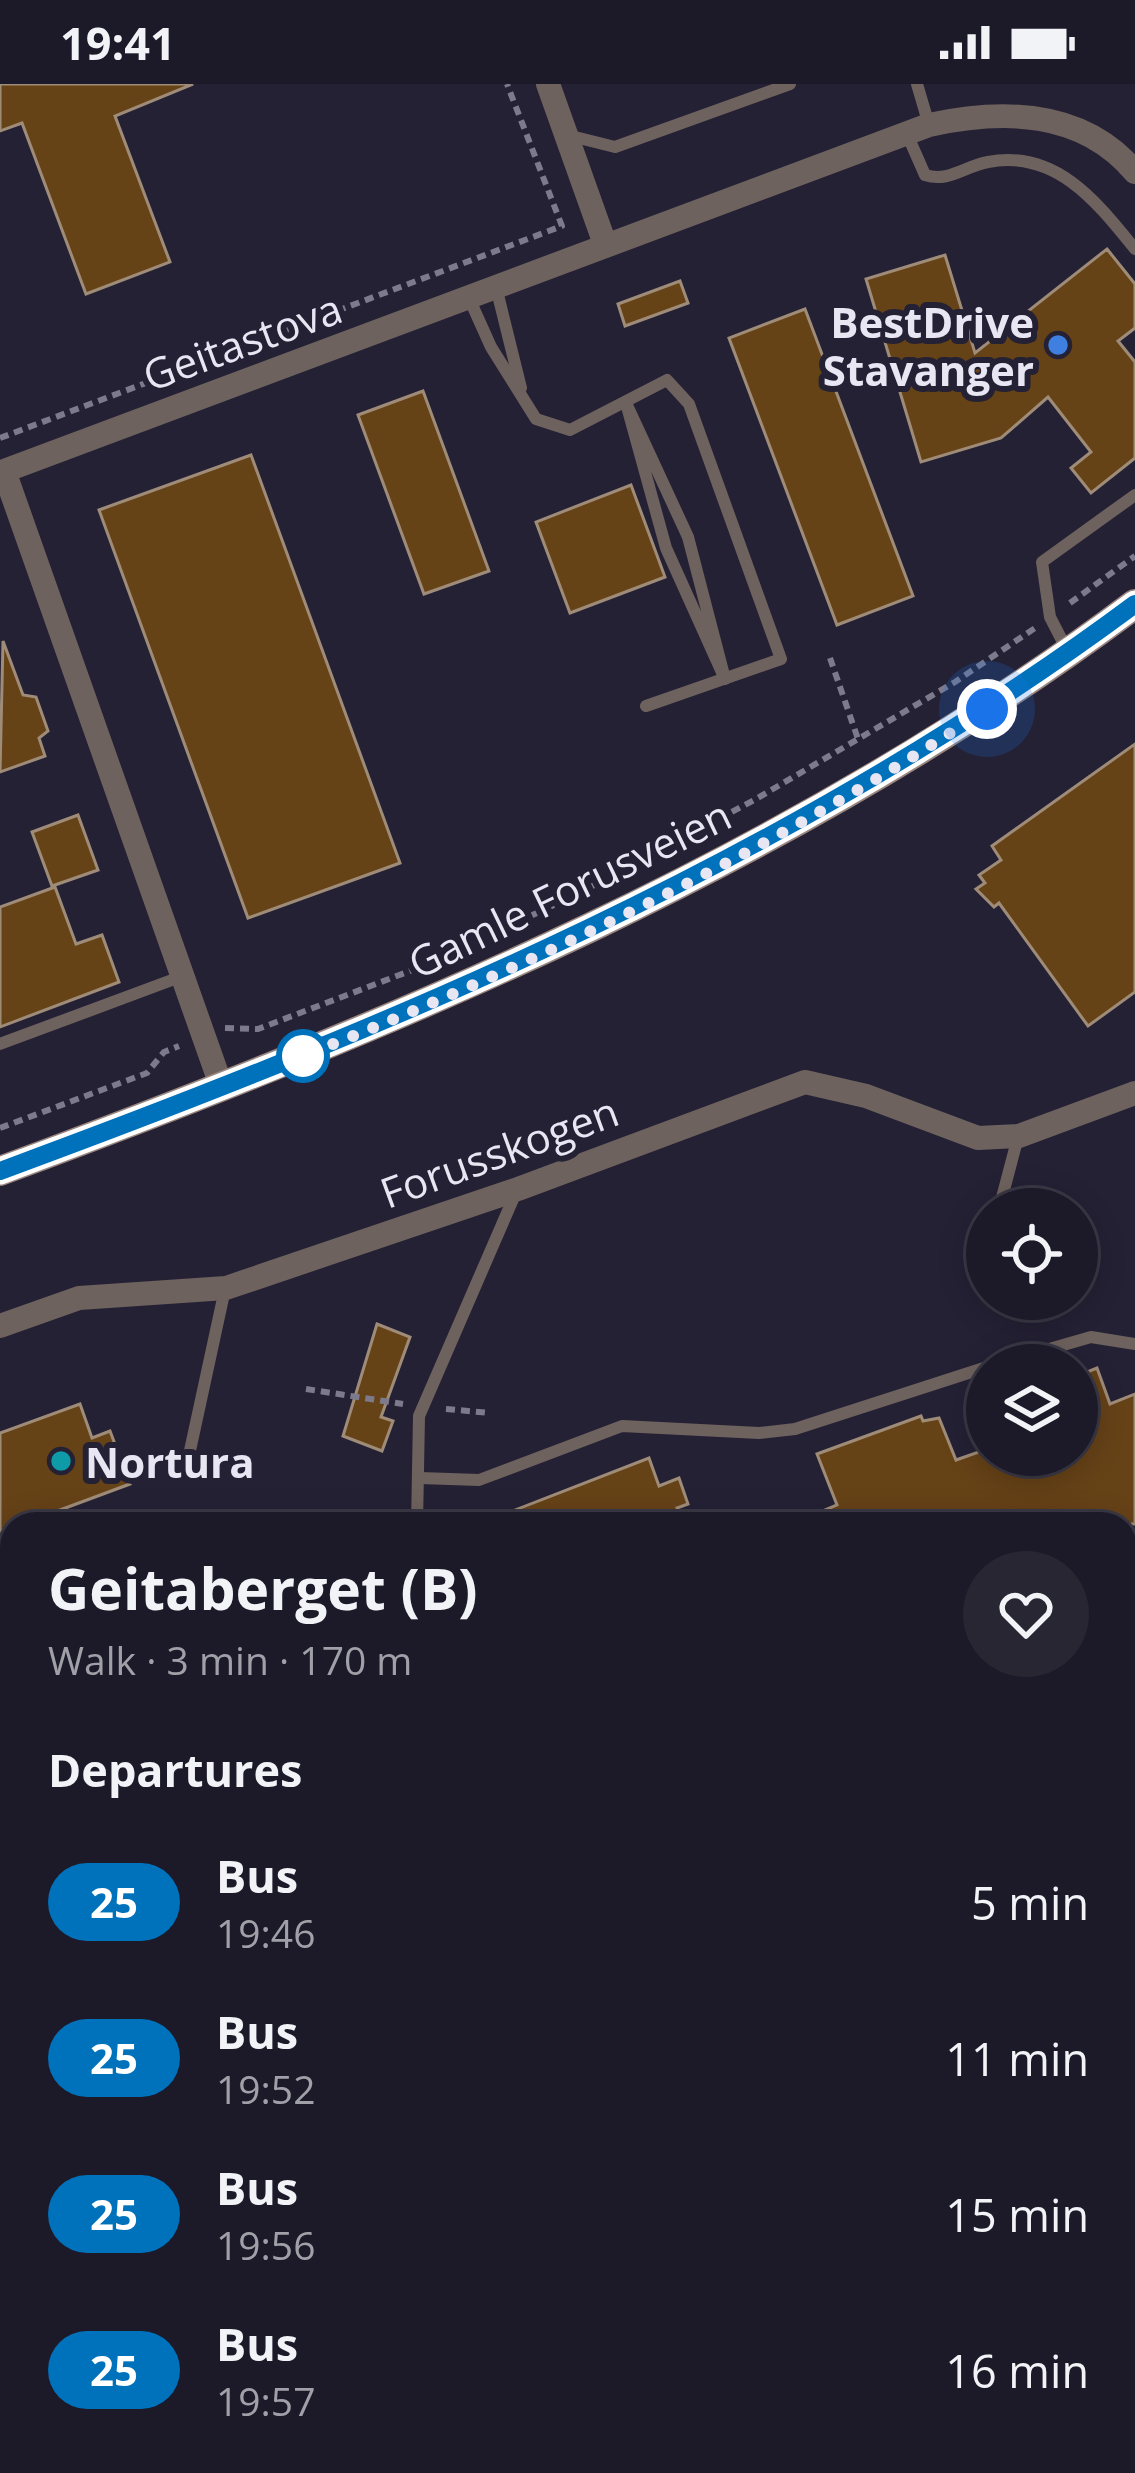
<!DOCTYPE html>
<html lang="en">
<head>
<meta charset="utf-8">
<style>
  body { margin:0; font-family:"Open Sans",sans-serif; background:#292634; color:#f1f3f6; height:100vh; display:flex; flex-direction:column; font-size:45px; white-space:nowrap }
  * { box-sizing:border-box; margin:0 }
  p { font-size:39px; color:#a0a0a8 }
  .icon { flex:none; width:66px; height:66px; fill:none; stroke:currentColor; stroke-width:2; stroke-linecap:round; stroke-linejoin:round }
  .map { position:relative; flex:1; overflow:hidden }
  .details { position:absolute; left:0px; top:1428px; width:1137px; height:963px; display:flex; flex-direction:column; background:#1c1928; border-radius:36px 36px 0 0; box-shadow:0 6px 30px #0003,0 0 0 3px #3a3845 }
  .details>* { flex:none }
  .badge { padding:0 24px; border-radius:39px; font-size:42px; line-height:78px }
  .tools { position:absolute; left:966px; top:1104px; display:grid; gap:24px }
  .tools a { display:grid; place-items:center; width:132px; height:132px; border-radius:50%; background:#1c1928; box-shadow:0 6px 30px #0003,0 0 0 3px #3a3845; font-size:60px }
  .you { position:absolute; width:60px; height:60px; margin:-30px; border:9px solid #fff; border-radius:50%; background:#1a73e8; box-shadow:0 0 0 18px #1a73e833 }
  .map>.badge { position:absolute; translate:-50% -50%; box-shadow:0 0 0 6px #fff }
  h2 { padding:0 48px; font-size:45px; line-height:108px }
  .round { display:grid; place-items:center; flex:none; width:126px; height:126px; border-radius:63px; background:#292634 }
  .summary { display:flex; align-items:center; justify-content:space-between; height:204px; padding:0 48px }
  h1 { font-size:57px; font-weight:700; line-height:90px }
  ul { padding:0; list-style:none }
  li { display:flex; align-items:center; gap:36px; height:156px; padding:0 48px }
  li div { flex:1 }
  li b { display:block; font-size:45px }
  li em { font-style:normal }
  li .badge { min-width:132px; font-weight:700; text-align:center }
  .status { display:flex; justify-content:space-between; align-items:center; height:84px; padding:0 60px; background:#1c1928; direction:ltr }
  .status svg { height:33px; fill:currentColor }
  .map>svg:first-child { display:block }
  .building { fill:#664217; stroke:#9f8c78; stroke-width:3 }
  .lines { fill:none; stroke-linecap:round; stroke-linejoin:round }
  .path { stroke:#7d7a8b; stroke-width:6; stroke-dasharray:9 6; stroke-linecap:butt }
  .lane { stroke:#6e625e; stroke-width:12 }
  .street { stroke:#6e625e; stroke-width:24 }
  .secondary { stroke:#99867f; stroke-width:30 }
  .rail { stroke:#9895a5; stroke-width:9; stroke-dasharray:21 21; stroke-linecap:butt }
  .line-casing { stroke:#fff; stroke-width:27 }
  .line { stroke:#0072bc; stroke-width:18 }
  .walk { stroke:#e8e6f3; stroke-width:12; stroke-dasharray:0 21.6 }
  .shop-dot { fill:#3f7fe0; stroke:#252135; stroke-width:4.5 }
  .stop-dot { fill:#fff; stroke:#0072bc; stroke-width:6 }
  .culture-dot { fill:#0f9aa8; stroke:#252135; stroke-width:4.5 }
  .labels { text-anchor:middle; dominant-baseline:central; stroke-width:12; stroke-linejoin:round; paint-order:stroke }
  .poi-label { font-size:42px; font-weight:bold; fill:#e8e6f3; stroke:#252135; text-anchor:end }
  .street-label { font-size:42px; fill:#e8e6f3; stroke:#252135 }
</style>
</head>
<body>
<div class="status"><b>19:41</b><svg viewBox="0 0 49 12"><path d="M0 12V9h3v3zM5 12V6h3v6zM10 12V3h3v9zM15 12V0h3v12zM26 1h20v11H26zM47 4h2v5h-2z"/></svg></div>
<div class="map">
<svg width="1135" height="2389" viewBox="0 0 1135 2389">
  <rect width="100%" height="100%" fill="#252135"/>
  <g class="building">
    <polygon points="0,0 193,0 115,32 170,178 86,210 22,39 0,47"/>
    <polygon points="1107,165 1135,200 1135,244 1118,257 1135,278 1135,374 1091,409 1071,384 1091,368 1048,313 1001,354 921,378 866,195 945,171 975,269"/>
    <polygon points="680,197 688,219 625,242 618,220"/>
    <polygon points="805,225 913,512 837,541 729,254"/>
    <polygon points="423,307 489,487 424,510 358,331"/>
    <polygon points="251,371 400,779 248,834 99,426"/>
    <polygon points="631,401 665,493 570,529 536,438"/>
    <polygon points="3,557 23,611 36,613 48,647 39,654 45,672 0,688"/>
    <polygon points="1135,660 1135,908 1088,942 999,819 994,823 976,805 985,799 979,791 1001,776 992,762"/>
    <polygon points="78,731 98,786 52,802 32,748"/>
    <polygon points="55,803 76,860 102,851 119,898 0,943 0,823"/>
    <polygon points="377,1240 410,1253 381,1333 393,1337 382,1367 343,1352"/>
    <polygon points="1097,1284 1110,1320 1135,1310 1135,1440 792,1440 837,1421 817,1370 921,1332 923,1337 939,1334 956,1376 987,1365 987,1371 1077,1371 1077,1292"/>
    <polygon points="80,1320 92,1354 110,1347 130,1400 60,1426 65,1440 12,1440 0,1448 0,1349"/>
    <polygon points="649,1374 659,1402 679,1394 688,1420 677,1424 682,1440 479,1440"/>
  </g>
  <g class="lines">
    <g class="path">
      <polyline points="0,354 562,142 507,0"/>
      <polyline points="1070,519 1135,472"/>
      <polyline points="830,574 858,655"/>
      <polyline points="225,944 258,945 436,877 581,808 756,715 955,598 1035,544"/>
      <polyline points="0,1044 147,989 164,968 179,962"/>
      <polyline points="306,1305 403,1320"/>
      <polyline points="446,1325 490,1329"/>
      <polyline points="1125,2069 1135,2062"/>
      <polyline points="655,2389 670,2379"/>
    </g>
    <g class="lane">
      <polyline points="917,0 929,41"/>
      <path d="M 907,50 L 925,91 C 948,99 965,82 988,78 C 1056,65 1097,118 1135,165"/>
      <polyline points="567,51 615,63 790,0"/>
      <polyline points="496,203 521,304"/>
      <polyline points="469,214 491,263 536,335 570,346 667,296 689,320 781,575 646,622"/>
      <polygon points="626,319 688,453 725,595 666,464"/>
      <polyline points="1068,568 1050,533 1042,478 1135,411"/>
      <polyline points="0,960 180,893"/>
      <polyline points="999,1125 1018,1053"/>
      <polyline points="973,1157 987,1144"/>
      <polyline points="993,1281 1091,1253 1135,1260"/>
      <polyline points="186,1385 225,1205"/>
      <polyline points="420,1394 479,1396 622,1342 759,1349 795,1345 987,1283"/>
      <polyline points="417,1440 419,1332 517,1106"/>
      <polyline points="1125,1707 1135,1698"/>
      <polyline points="0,1907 12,1900"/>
      <polyline points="1125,2248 1135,2242"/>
      <polyline points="0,2359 12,2357"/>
      <polyline points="42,2379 46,2389"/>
      <polyline points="915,2389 928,2379"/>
    </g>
    <g class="street">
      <polyline points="548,0 605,160"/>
      <path d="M 222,1004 L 4,387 L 929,41 C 1002,25 1082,25 1135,88"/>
      <polyline points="0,1242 79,1214 226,1204 518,1105 805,998 866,1012 978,1054 1019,1052 1135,1009"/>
    </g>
    <path class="secondary" d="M 0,1087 C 399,939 792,777 1135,520"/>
    <g class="rail">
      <polyline points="1125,1970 1135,1963"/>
      <polyline points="1125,1998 1135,1991"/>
      <polyline points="532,2389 548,2379"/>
      <polyline points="570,2389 585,2379"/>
    </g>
  </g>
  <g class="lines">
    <g class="line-casing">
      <path id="line" d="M 0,1087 C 399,940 791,776 1135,520"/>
    </g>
    <use href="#line" class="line"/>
    <path class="walk" d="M 303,972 L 298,974 C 536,880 773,767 987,625"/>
  </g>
  <circle class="shop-dot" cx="1058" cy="261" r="12"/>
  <circle class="stop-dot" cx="303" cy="972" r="24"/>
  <circle class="culture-dot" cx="61" cy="1377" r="12"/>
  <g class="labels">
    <g class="poi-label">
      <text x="1034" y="237">BestDrive<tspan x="1034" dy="48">Stavanger</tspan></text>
      <text x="85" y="1377" text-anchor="start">Nortura</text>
    </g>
    <g class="street-label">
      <text transform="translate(242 257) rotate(-20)">Geitastova</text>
      <text transform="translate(569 804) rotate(-26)">Gamle Forusveien</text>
      <text transform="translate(499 1067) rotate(-20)">Forusskogen</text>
    </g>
  </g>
</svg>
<div class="tools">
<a><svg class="icon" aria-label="locate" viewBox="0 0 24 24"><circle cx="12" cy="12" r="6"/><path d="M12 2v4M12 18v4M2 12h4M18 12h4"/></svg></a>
<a><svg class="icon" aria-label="layers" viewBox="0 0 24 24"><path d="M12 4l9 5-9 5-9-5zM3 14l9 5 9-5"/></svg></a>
</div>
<div class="you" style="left:987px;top:625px"></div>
<section class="details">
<div class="summary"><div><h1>Geitaberget (B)</h1><p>Walk · 3 min · 170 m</p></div><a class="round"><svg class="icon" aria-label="heart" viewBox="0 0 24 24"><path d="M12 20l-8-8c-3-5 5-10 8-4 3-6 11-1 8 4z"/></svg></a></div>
<h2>Departures</h2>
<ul>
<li><span class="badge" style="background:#0072bc;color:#fff">25</span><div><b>Bus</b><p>19:46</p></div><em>5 min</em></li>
<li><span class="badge" style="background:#0072bc;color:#fff">25</span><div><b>Bus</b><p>19:52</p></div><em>11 min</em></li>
<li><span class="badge" style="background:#0072bc;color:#fff">25</span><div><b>Bus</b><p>19:56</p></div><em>15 min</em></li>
<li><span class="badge" style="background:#0072bc;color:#fff">25</span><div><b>Bus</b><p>19:57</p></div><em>16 min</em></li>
</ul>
</section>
</div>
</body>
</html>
